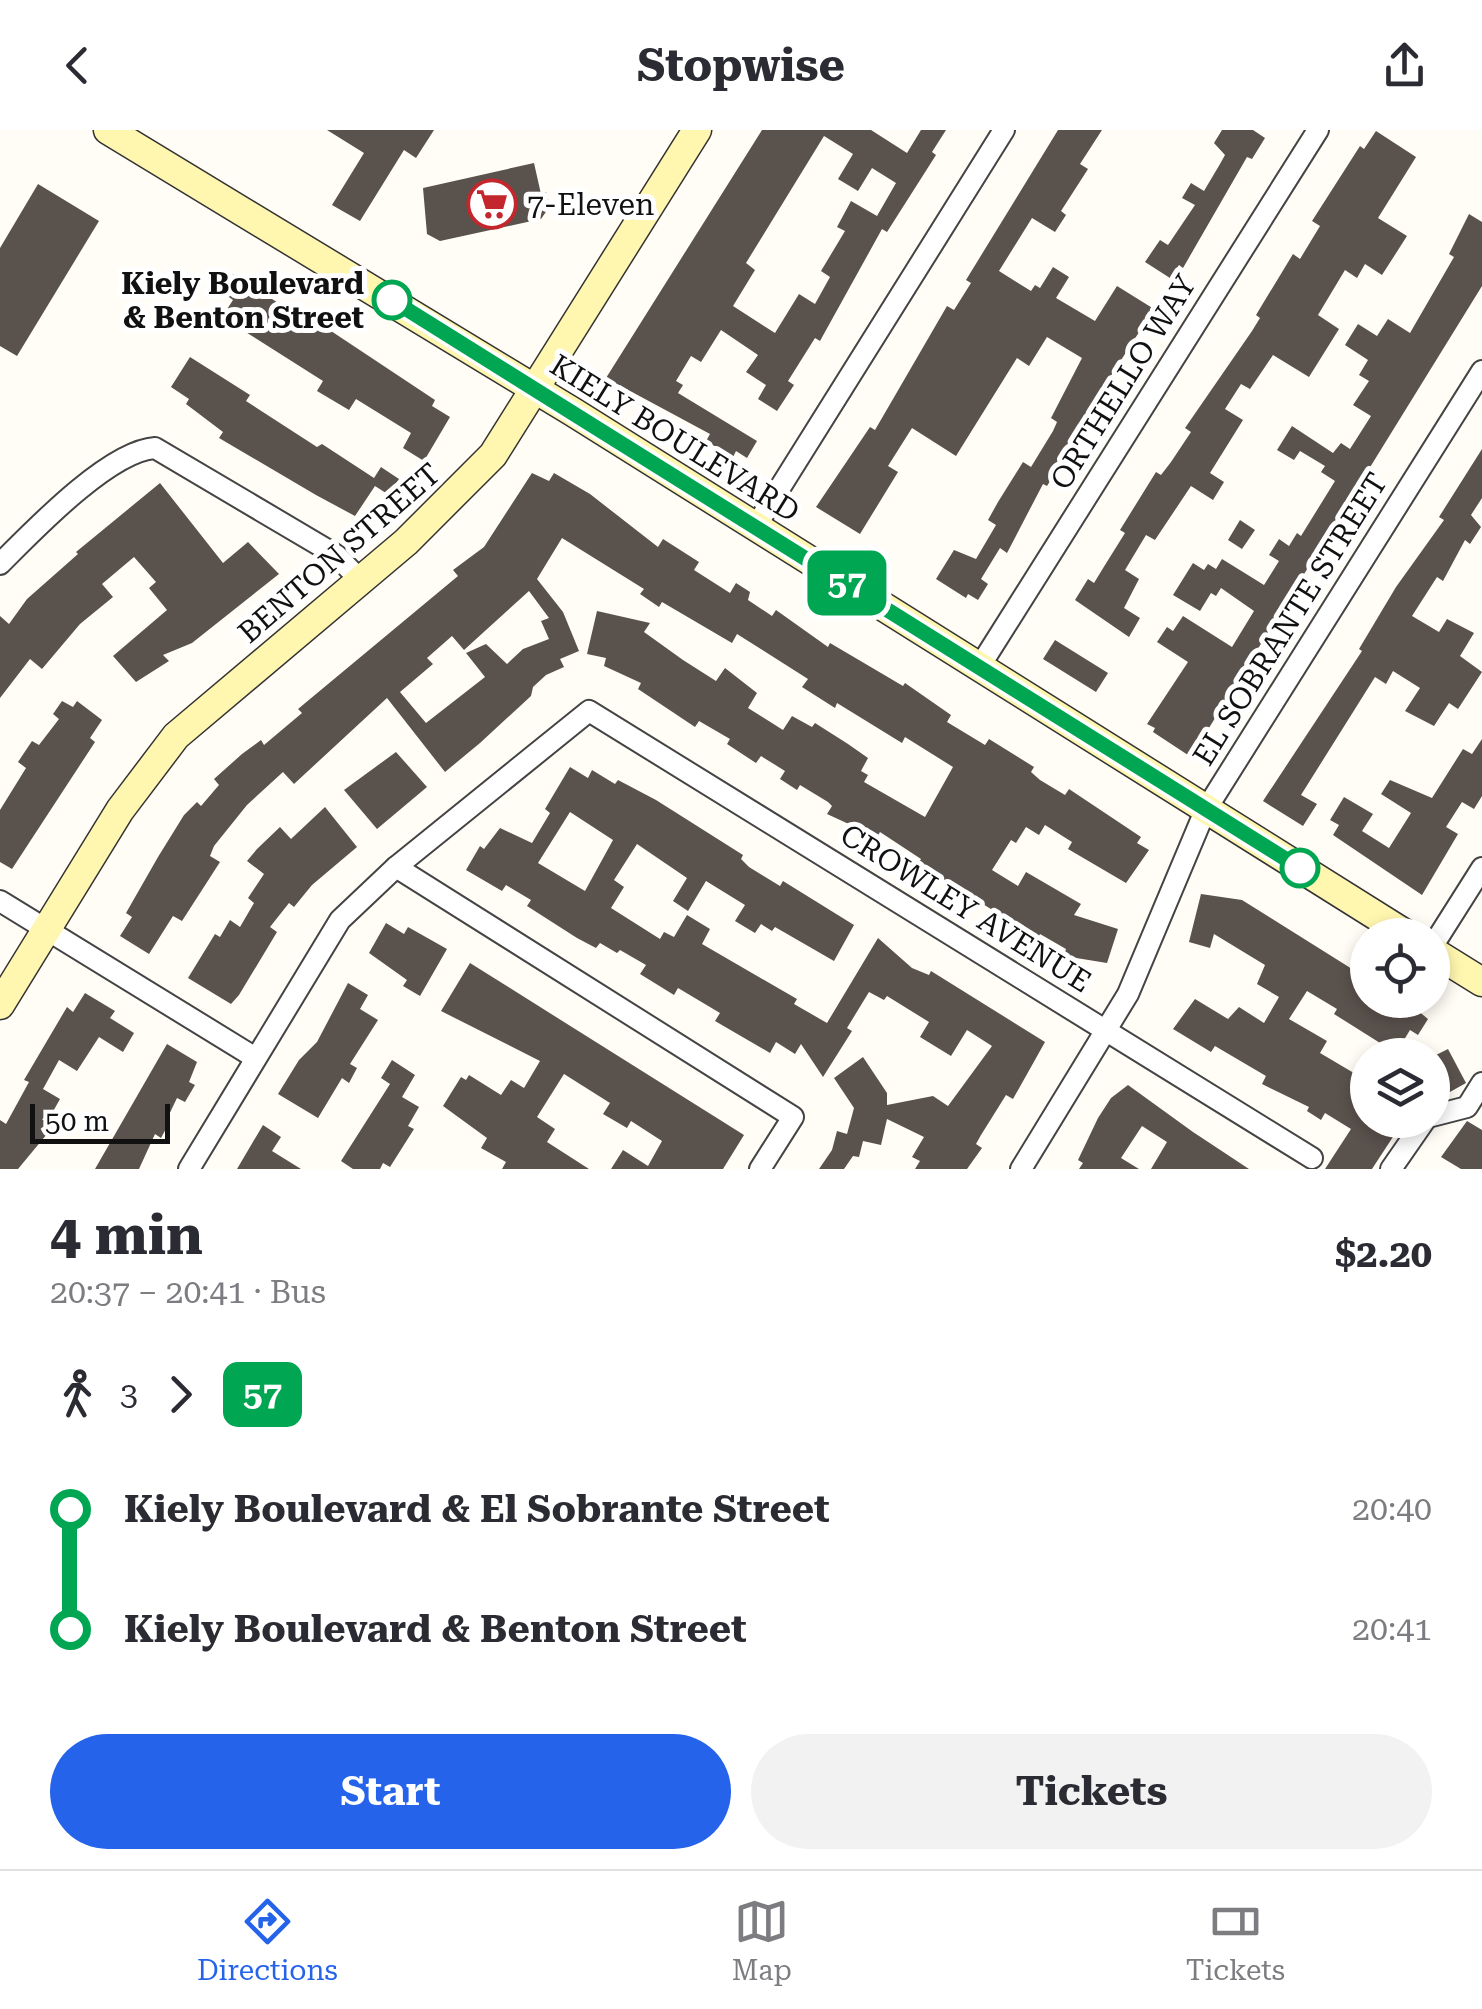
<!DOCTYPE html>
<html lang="en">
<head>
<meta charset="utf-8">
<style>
  body { margin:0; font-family:"Roboto Serif",serif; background:#f2f2f3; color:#2b2b33; height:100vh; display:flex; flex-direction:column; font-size:38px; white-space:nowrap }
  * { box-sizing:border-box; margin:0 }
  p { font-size:32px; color:#7c7c81 }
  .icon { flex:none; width:55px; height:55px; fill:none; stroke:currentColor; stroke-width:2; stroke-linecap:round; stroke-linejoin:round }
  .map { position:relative; height:1039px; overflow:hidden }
  .side { display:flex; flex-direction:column; background:#fff; flex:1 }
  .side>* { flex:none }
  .badge { padding:0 20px; border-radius:15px; font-size:35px; line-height:65px }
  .fabs { position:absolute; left:1350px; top:788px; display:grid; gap:20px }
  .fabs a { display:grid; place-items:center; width:100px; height:100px; border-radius:50%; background:#fff; box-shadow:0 5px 15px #0003; font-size:50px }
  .scale { position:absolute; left:30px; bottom:25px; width:140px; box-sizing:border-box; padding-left:10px; border:5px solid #111; border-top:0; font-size:28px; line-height:35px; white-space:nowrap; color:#111; -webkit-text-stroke:8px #fff; paint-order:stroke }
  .map>.badge { position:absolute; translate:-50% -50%; box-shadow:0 0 0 5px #fff }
  .legs { display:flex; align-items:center; gap:15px; height:110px; padding:0 50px; font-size:32px }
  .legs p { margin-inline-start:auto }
  .overview { display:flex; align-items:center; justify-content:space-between; height:170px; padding:0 50px }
  h1 { font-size:55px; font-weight:700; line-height:75px }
  .action { display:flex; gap:20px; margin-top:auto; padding:20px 50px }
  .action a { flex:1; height:115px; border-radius:60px; background:#2563eb; color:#fff; font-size:40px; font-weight:700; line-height:115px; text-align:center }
  .action a+a { background:#f2f2f3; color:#2b2b33 }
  ul { padding:0 50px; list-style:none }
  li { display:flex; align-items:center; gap:35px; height:120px; font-size:38px }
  li i { display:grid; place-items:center; width:15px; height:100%; margin:0 12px; background:currentColor }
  li i::after { content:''; width:25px; height:25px; margin:-12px; border:8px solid; border-radius:50%; background:#fff }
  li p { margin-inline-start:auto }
  li:first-child i { background:linear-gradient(#0000 50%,currentColor 0) }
  li:last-child i { background:linear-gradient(currentColor 50%,#0000 0) }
  header { display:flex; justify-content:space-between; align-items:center; height:130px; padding:0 50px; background:#fff; font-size:45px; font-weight:700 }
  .tabs { display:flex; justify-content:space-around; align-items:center; height:140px; border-top:2px solid #e1e1e2; background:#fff; font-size:28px; color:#7c7c81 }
  .tabs a { display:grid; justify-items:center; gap:5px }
  .tabs .current { color:#2563eb }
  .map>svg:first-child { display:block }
  .building { fill:#5a524d; fill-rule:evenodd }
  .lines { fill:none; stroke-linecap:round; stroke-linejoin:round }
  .street-casing { stroke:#444; stroke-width:24 }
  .secondary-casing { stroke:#333; stroke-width:31 }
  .street { stroke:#fff; stroke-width:20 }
  .secondary { stroke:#fff6b0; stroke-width:28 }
  .line-1-casing { stroke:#fff; stroke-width:22 }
  .line-1 { stroke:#00a651; stroke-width:15 }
  .stop-1-dot { fill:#fff; stroke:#00a651; stroke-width:5 }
  .labels { text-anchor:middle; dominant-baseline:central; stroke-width:10; stroke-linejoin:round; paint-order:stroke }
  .poi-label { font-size:30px; fill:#111; stroke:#fff; text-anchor:start }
  .stop-label { font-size:30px; font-weight:bold; fill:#111; stroke:#fff; text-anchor:end }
  .street-label { font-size:30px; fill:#111; stroke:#fff }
</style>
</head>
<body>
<header><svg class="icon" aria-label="back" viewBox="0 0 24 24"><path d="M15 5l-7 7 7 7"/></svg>Stopwise<svg class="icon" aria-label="share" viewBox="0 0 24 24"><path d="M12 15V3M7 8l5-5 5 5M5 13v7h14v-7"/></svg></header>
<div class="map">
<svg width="1482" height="1039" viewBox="0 0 1482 1039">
  <rect width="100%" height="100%" fill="#fffdf5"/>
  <g class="building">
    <polygon points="327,0 434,0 416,28 404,20 360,91 332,75 364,23"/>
    <path d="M 762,0 L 871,0 L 907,23 L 921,0 L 946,0 L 932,22 L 936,25 L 887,102 L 882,99 L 820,211 L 815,208 L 788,251 L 794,255 L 777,281 L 758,269 L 766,255 L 746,242 L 758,225 L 721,200 L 701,232 L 691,226 L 676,251 L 683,255 L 678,263 L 757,311 L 747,328 L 736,321 L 733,327 L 706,311 L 710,304 L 606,248 ZM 824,6 L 853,24 L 838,49 L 858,61 L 872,38 L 896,53 L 877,86 L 851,71 L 837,97 L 845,101 L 821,141 L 830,147 L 815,174 L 799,164 L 775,203 L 733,176 L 755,140 L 746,133 Z"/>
    <polygon points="1058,0 1102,0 1080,34 1088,39 1061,81 1066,85 1055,102 1032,88 999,141 1031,161 1035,155 1040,158 1053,137 1069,147 1056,168 1095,191 1117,156 1154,179 1085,286 1089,288 1047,356 1043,354 1007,423 1000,418 981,449 988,454 978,470 968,464 966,468 936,449 954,420 976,429 996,395 988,390 998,372 1023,332 1031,337 1053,301 1057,292 1051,288 1082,228 1047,207 1029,236 1017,228 956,326 912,298 888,336 898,342 860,404 816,377 870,297 875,300 947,176 954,180 971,153 966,150"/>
    <polygon points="1222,0 1253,0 1265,8 1252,29 1247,27 1183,138 1179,135 1170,148 1145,132 1160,110 1168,115 1195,75 1182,68 1191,53 1204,61 1220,34 1225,25 1214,13"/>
    <polygon points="1376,1 1416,27 1378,88 1407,106 1382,145 1365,134 1357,148 1345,140 1318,185 1339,199 1309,247 1273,225 1250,259 1241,254 1225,279 1243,290 1210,343 1224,352 1213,370 1191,356 1155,410 1146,405 1125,440 1139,449 1124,478 1140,488 1129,507 1075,470 1088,449 1094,453 1105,435 1125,403 1120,400 1156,342 1161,345 1171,332 1191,302 1185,298 1252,201 1260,188 1256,185 1293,124 1300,129 1320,96 1312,91 1360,16 1364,19"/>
    <polygon points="534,33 541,64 546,62 550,76 541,89 440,111 427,104 423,58"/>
    <polygon points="38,54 99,91 17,226 0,216 0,118"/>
    <polygon points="1469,84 1482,92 1482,156 1191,627 1153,602 1155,598 1147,594 1188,532 1157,512 1167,497 1173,501 1183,486 1232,517 1254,481 1221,458 1216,466 1211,463 1200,481 1173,465 1193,433 1204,440 1208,434 1216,439 1222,429 1264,455 1279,431 1269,425 1279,409 1289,416 1297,403 1301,406 1335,351 1321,342 1325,336 1300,321 1294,330 1277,320 1292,296 1333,323 1341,313 1350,319 1371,286 1353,275 1369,251 1359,245 1368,230 1345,215 1358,194 1377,206 1388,189 1410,203 1454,127 1449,124"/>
    <polygon points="233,144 308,192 322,195 435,270 432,276 450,287 424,331 403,318 411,303 356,269 349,280 317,261 323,251 222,187 233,170 222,162"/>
    <polygon points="190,227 250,265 246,271 317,317 322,314 374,348 381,337 399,349 389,365 375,356 355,386 316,365 219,308 223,302 186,274 189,269 171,257"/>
    <polygon points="1482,319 1482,368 1471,385 1481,397 1470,414 1465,410 1443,451 1437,447 1412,486 1439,502 1447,489 1474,503 1460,526 1482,542 1458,579 1449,573 1434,596 1405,581 1420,558 1393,541 1386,554 1375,547 1301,665 1317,674 1303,696 1263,671 1362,521 1359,519 1396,457 1444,390 1439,387"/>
    <path d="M 532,343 L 549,351 L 554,343 L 590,364 L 658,417 L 663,409 L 699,432 L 694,440 L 730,463 L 736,453 L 750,462 L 748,470 L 772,486 L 776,480 L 828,517 L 830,513 L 903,556 L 905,553 L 951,585 L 947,592 L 985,615 L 989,609 L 1034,637 L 1031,642 L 1040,650 L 1065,665 L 1069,659 L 1141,707 L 1137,713 L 1149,720 L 1126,753 L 1068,719 L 1072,712 L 1045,695 L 1039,705 L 1026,697 L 1016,713 L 1011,710 L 992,740 L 1018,756 L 1026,742 L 1081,774 L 1074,785 L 1118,799 L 1107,833 L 1064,826 L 1066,819 L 1040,804 L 1038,808 L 918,734 L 921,729 L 880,702 L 877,707 L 827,684 L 832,676 L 828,672 L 800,655 L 797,660 L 780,649 L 785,641 L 761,626 L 756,633 L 727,614 L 730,609 L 699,591 L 695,597 L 638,559 L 641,553 L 604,536 L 606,528 L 587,524 L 597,481 L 650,493 L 644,502 L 683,530 L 716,551 L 725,538 L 757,563 L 748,578 L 783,600 L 792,586 L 812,597 L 815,593 L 848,614 L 868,628 L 861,641 L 868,645 L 864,652 L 925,687 L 953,637 L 905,607 L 902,613 L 837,573 L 835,578 L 802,557 L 808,549 L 737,504 L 732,513 L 662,472 L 659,477 L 640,464 L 644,459 L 562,408 L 537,449 L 563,482 L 579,521 L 560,529 L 564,537 L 546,545 L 533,557 L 531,566 L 480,613 L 445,642 L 387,568 L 294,654 L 283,642 L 247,675 L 214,716 L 210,726 L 220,732 L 182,791 L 173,786 L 149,824 L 120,806 L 132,787 L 126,783 L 158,727 L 184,685 L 197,672 L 201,676 L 219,655 L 214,649 L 242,624 L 261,610 L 264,615 L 302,583 L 298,579 L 458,446 L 453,440 L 484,417 ZM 529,461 L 549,488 L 541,491 L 549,509 L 523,519 L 507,534 L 486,514 L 466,523 L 485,547 L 426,593 L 400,562 L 433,534 L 427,528 L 452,506 L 464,520 Z"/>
    <polygon points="160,353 223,433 248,412 279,444 192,513 163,525 169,531 136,552 113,526 167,480 149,458 156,452 134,427 102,454 113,467 80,494 42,539 30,529 0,568 0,486 9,494 27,469 78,424 76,422"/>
    <polygon points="1240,390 1255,400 1242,419 1228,410"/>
    <polygon points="1055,510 1108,543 1096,562 1043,529"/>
    <polygon points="62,571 73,577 77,571 102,590 90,608 95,612 12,739 0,732 0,680 26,638 18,632 32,611 39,615 59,589 53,584"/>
    <polygon points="1482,609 1482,666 1474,679 1462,672 1446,697 1458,704 1422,765 1333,705 1339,695 1330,690 1344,667 1373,684 1362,701 1389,718 1411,683 1381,664 1390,650 1432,668 1463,619 1472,624"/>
    <polygon points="396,622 427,657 377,699 344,660"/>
    <path d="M 570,637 L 588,648 L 592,640 L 615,654 L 618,650 L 656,670 L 743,725 L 741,729 L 749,737 L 780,756 L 783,751 L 854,795 L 834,831 L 775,797 L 772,801 L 761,794 L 755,803 L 735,791 L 745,775 L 706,751 L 688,781 L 673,771 L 687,748 L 637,714 L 614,750 L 624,757 L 611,778 L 660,809 L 664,802 L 674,807 L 687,785 L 710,799 L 702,814 L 797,869 L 794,874 L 827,893 L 878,808 L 912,838 L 929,845 L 931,841 L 1045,912 L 1013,969 L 1006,965 L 981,1005 L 976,1014 L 982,1018 L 967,1039 L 915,1039 L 920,1031 L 912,1027 L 924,1007 L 887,989 L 881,1015 L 863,1011 L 859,1027 L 853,1026 L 844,1039 L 819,1039 L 832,1020 L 837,1001 L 847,1004 L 854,978 L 834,948 L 863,927 L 887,963 L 887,975 L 933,966 L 948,976 L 992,916 L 967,900 L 951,926 L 920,907 L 929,892 L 887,866 L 884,870 L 869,862 L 847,898 L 852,901 L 823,947 L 801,914 L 795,924 L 776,912 L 770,923 L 715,891 L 720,883 L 678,858 L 674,865 L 640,844 L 646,835 L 620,820 L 617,823 L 600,813 L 596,818 L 577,808 L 527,776 L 531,770 L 506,755 L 502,761 L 466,740 L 480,716 L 484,719 L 500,698 L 532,713 L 550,683 L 545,679 ZM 570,682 L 613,710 L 585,761 L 538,733 Z"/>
    <polygon points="325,677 357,717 312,755 294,777 289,773 270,797 277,802 239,865 231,874 188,848 215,804 220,807 230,790 240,797 254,773 248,768 264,744 247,731 257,719 280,697 291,709"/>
    <polygon points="1201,764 1242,770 1368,849 1368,870 1405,870 1428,889 1418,905 1410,900 1396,923 1334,884 1337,879 1307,861 1289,889 1327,911 1320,923 1364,949 1354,965 1368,973 1368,990 1404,990 1372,1039 1325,1039 1351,999 1325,983 1321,990 1307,981 1309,977 1262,954 1266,946 1215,916 1211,922 1173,899 1195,869 1228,889 1239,877 1264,893 1279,867 1257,854 1265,835 1214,804 1210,818 1189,812"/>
    <polygon points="386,793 404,804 408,797 447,819 420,866 403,856 407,850 369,823"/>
    <polygon points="470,833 744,1005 723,1039 611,1039 623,1020 648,1036 662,1011 631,991 627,998 603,984 610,973 564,944 537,987 555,999 547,1012 589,1039 502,1039 506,1032 481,1018 487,1008 443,976 461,947 466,950 469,945 501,965 511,950 524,958 540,931 441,881"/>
    <polygon points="348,853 368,865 360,879 378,890 350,934 357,938 349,953 342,948 318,988 278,964 299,930 317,912"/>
    <polygon points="85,863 115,881 110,888 134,903 123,922 99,907 77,941 59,930 43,959 60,969 46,994 52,998 18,1039 0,1039 0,990 6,994 29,952 24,950 67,877 73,882"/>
    <polygon points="167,914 197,932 189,952 195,955 185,972 177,968 165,993 168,995 161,1008 155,1004 139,1039 95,1039"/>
    <polygon points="1448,919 1466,953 1432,972 1432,927"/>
    <polygon points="392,930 415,945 402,967 419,977 408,996 414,999 390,1037 383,1033 380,1039 353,1039 341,1031 390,954 381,948"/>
    <polygon points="1128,955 1193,1002 1249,1039 1151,1039 1167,1012 1142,996 1121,1028 1139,1039 1079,1039 1083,1033 1078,1030 1098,988 1111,968"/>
    <polygon points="1467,991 1482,1000 1482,1039 1461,1039 1441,1027"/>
    <polygon points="263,995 281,1007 272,1021 301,1039 237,1039"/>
  </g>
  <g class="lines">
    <g class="street-casing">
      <g id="street">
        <polyline points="756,396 1004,0"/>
        <path d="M 0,434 C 33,401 109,321 155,318 L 336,425 L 360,450"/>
        <polyline points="980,536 1318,0"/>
        <polyline points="396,737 793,987 760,1039"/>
        <polyline points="0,771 254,927"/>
        <polyline points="1432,817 1482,738"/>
        <polyline points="1432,986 1467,977 1482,953"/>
        <polyline points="189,1039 340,790 396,737 589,581 1312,1028"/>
        <polyline points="1021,1039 1128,864 1205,681 1482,241"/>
        <polyline points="1391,1039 1425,990"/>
      </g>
    </g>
    <g class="secondary-casing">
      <g id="secondary">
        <polyline points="108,0 573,282 1407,805"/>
        <polyline points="1432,821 1482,852"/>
        <polyline points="0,875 120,680 176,606 406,412 493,325 697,0"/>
      </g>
    </g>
    <use href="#street" class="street"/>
    <use href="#secondary" class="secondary"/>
  </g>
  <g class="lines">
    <g class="line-1-casing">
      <polyline id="line-1" points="392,170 1300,738"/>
    </g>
    <use href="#line-1" class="line-1"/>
  </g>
  <defs>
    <g id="supermarket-ring" transform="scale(2.5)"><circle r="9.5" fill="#fff" stroke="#c4262e" stroke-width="1.5"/><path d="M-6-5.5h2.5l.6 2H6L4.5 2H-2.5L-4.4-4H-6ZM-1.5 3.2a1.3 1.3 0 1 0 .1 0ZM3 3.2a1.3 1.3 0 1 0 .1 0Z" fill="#c4262e"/></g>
  </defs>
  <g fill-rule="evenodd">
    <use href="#supermarket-ring" x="492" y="74"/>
  </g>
  <g class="stop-1-dot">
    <circle cx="392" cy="170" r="18"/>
    <circle cx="1300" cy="738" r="18"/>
  </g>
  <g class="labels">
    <g class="poi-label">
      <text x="527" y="74">7-Eleven</text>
    </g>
    <g class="stop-label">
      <text x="364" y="153">Kiely Boulevard<tspan x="364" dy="34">&amp; Benton Street</tspan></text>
    </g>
    <g class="street-label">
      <text transform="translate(1123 252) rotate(-58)">ORTHELLO WAY</text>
      <text transform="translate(675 308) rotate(32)">KIELY BOULEVARD</text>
      <text transform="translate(339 423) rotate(-41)">BENTON STREET</text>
      <text transform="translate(1290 489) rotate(-58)">EL SOBRANTE STREET</text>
      <text transform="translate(966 778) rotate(32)">CROWLEY AVENUE</text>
    </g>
  </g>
</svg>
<div class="fabs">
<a><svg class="icon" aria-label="locate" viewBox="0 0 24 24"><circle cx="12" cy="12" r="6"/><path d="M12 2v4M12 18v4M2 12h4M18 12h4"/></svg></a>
<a><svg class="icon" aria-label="layers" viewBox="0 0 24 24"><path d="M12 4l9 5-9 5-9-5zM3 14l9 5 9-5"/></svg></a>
</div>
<div class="scale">50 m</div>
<b class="badge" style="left:847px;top:453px;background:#00a651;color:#fff">57</b>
</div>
<section class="side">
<div class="overview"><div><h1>4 min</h1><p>20:37 – 20:41 · Bus</p></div><b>$2.20</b></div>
<div class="legs"><svg class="icon" aria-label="walk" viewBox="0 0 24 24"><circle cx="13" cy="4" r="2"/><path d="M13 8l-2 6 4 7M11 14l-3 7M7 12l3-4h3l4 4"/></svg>3<svg class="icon" aria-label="forward" viewBox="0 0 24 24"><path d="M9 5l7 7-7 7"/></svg><b class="badge" style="background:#00a651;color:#fff">57</b></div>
<ul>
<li><i style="color:#00a651"></i><b>Kiely Boulevard &amp; El Sobrante Street</b><p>20:40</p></li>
<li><i style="color:#00a651"></i><b>Kiely Boulevard &amp; Benton Street</b><p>20:41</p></li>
</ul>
<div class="action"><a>Start</a><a>Tickets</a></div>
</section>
<nav class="tabs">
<a class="current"><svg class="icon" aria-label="directions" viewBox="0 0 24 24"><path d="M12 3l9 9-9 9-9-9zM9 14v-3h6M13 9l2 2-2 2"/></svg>Directions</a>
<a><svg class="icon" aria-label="map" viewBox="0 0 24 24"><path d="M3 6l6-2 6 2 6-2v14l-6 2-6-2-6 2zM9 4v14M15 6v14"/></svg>Map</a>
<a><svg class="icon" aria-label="tickets" viewBox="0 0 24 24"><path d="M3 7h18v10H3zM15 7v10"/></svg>Tickets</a>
</nav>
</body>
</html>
